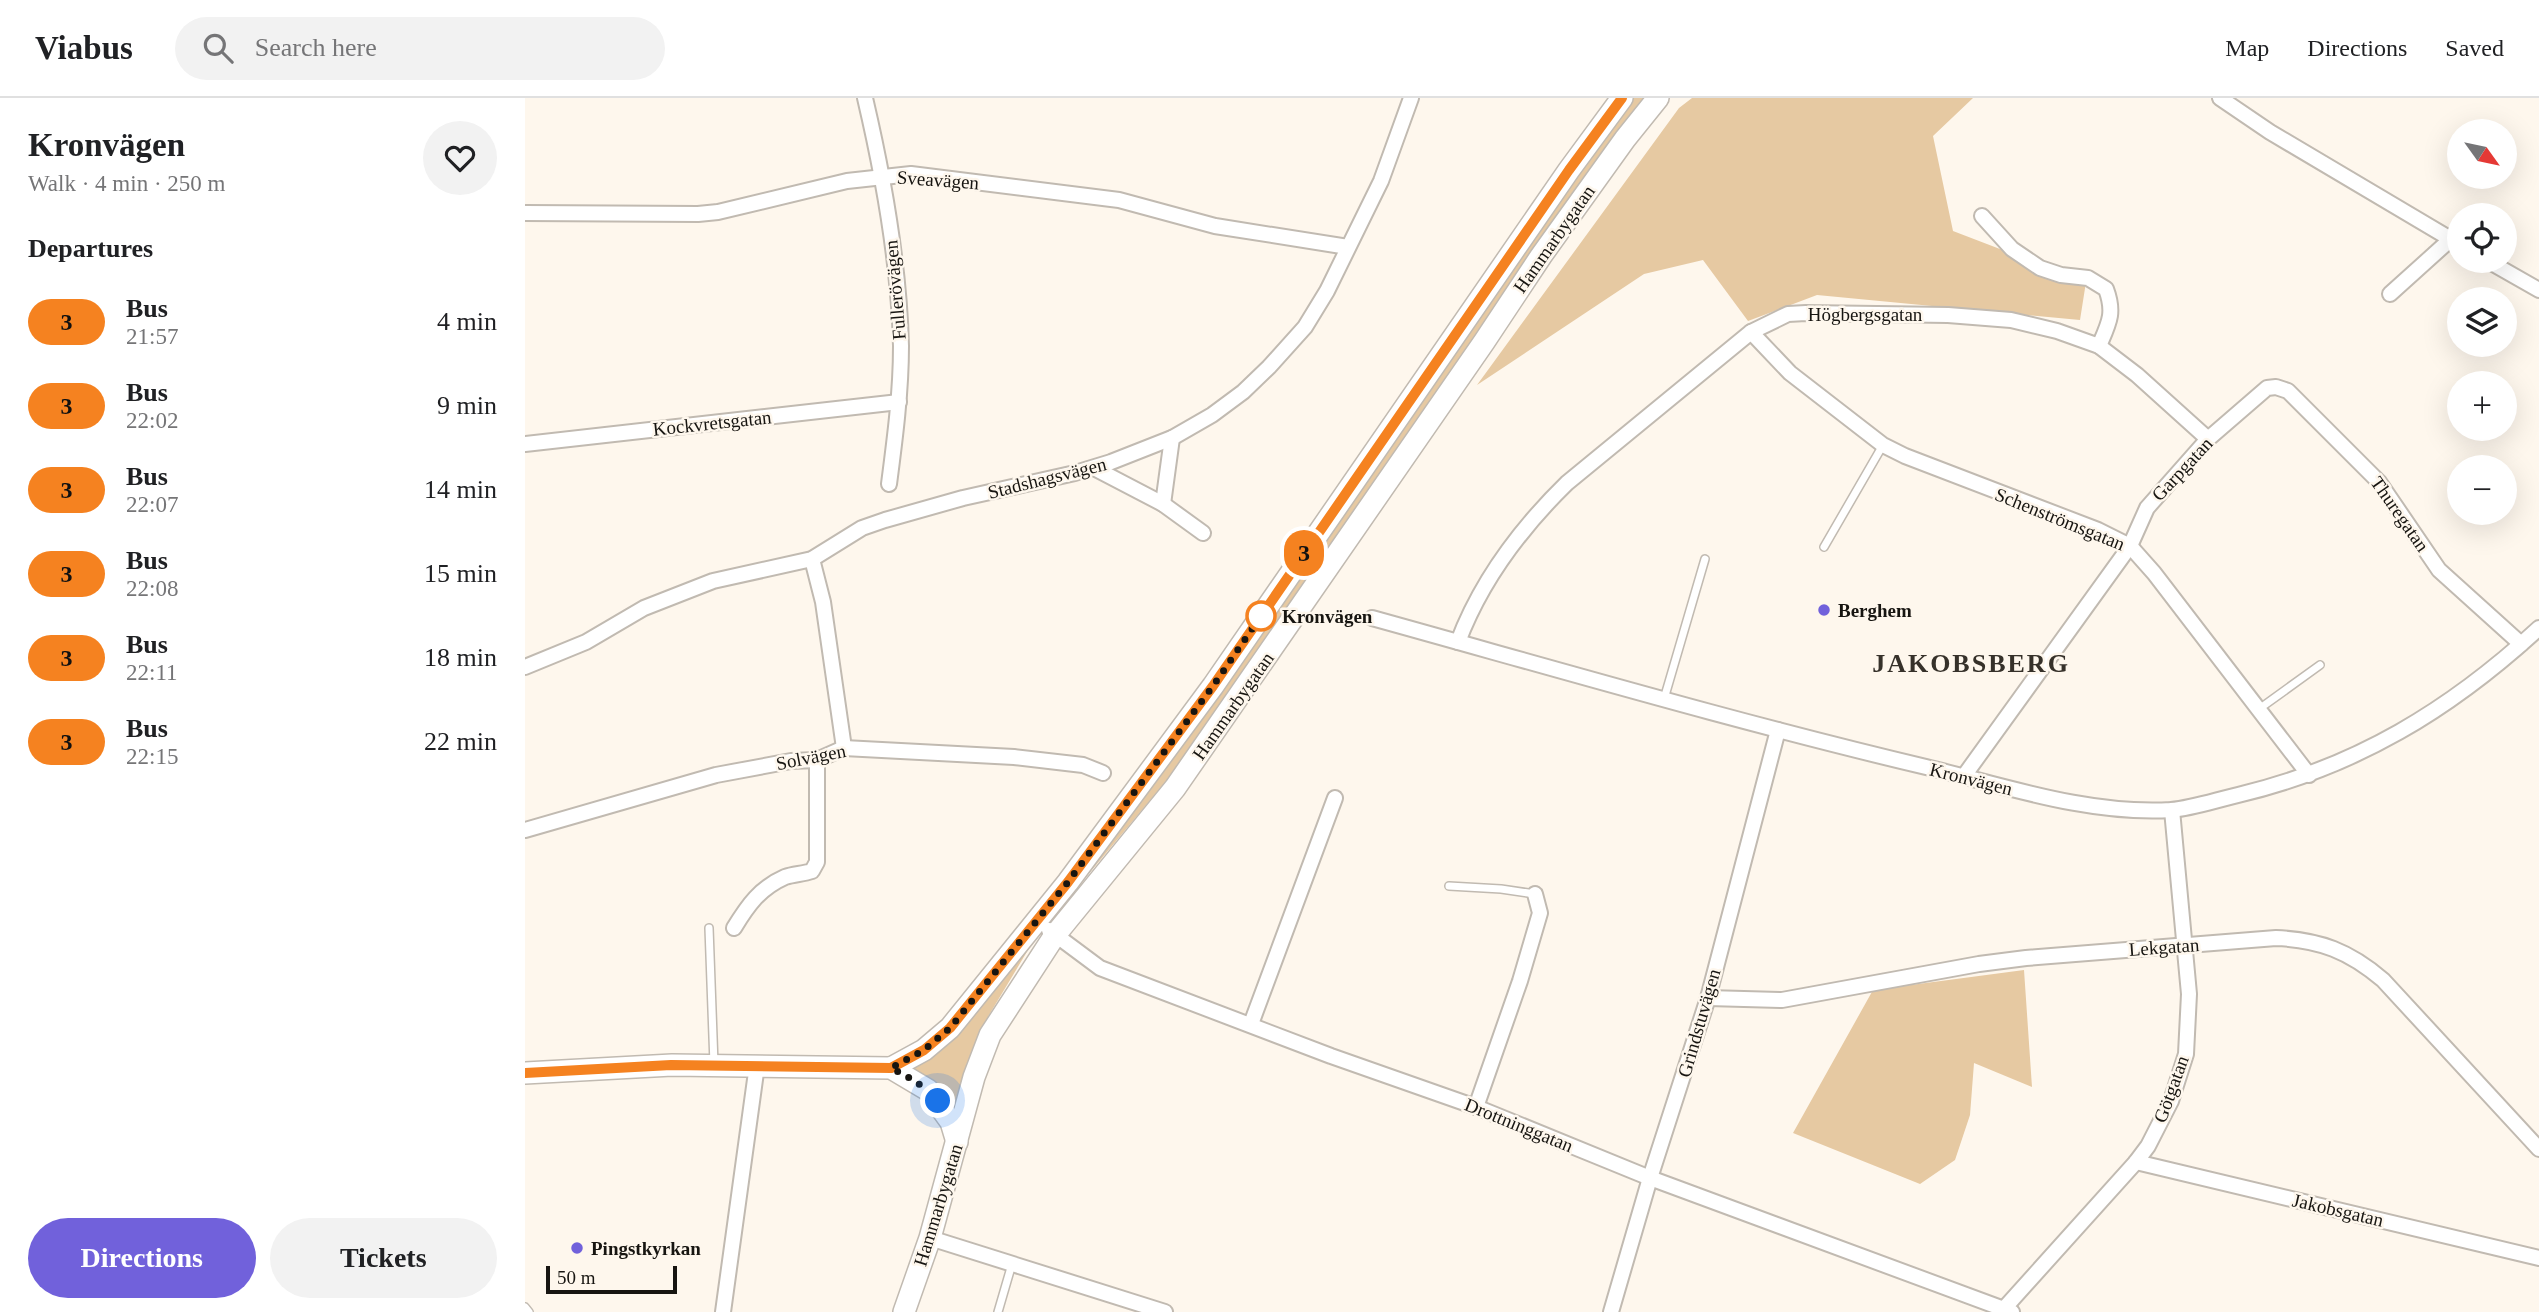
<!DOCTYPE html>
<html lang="en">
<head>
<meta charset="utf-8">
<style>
  body { margin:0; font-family:Georgia,serif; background:#f2f2f2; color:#202124; height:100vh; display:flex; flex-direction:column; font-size:26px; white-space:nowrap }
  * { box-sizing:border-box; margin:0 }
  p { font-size:23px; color:#757577 }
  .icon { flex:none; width:38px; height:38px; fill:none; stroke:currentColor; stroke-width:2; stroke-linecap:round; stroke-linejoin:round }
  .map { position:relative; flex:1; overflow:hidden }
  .panel { display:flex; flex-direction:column; background:#fff; width:525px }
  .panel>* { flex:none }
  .badge { padding:0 14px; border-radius:23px; font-size:24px; line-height:46px }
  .needle { width:46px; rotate:123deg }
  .tools { position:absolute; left:1922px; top:21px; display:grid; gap:14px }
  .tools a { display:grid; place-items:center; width:70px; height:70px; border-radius:50%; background:#fff; box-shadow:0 7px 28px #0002; font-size:35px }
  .scale { position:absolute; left:21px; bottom:18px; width:131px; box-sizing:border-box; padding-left:7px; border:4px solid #171511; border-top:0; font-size:19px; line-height:24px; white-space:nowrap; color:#171511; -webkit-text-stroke:5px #fef7ed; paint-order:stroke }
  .you { position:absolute; width:35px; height:35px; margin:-18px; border:5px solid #fff; border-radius:50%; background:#1a73e8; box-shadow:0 0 0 10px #1a73e833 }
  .map>.badge { position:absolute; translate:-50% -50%; box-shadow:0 0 0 4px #fff }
  h2 { padding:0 28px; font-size:26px; line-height:63px }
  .round { display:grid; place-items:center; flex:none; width:74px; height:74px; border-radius:37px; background:#f2f2f2 }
  .head { display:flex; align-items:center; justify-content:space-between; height:119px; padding:0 28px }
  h1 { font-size:33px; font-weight:600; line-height:52px }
  .action { display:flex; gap:14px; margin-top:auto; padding:14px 28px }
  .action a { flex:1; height:80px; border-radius:42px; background:#7161db; color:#fff; font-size:28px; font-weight:600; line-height:80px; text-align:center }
  .action a+a { background:#f2f2f2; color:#202124 }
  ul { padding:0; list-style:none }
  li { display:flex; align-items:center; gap:21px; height:84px; padding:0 28px }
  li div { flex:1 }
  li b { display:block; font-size:26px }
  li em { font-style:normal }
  li .badge { min-width:77px; font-weight:700; text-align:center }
  header { display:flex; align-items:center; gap:42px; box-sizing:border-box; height:98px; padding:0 35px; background:#fff; border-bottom:2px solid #e0e0e0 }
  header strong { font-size:33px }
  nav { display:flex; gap:38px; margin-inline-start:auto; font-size:24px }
  .search { width:490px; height:63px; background:#f2f2f2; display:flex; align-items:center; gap:18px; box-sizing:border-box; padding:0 24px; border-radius:38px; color:#757577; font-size:26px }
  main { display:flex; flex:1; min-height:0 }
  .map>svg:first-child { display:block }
  .green { fill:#e6c9a2 }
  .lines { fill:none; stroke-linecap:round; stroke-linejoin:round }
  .service-casing { stroke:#c1bab1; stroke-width:10 }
  .minor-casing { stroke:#c1bab1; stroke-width:18 }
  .secondary-casing { stroke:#c1bab1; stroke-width:24 }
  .service { stroke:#fff; stroke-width:7 }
  .minor { stroke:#fff; stroke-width:14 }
  .secondary { stroke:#fff; stroke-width:21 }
  .line-casing { stroke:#fff; stroke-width:16 }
  .line { stroke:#f58220; stroke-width:10 }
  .walk { stroke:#171511; stroke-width:7; stroke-dasharray:0 12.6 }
  .poi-dot { fill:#7161db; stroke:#fef7ed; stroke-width:2.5 }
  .stop-dot { fill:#fff; stroke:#f58220; stroke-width:3.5 }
  .labels { text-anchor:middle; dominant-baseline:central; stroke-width:5; stroke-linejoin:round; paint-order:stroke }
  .street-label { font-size:19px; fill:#171511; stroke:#fef7ed }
  .poi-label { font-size:19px; font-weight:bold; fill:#171511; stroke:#fef7ed; text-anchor:start }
  .stop-label { font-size:19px; font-weight:bold; fill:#171511; stroke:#fef7ed; text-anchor:start }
  .district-label { font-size:26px; font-weight:bold; letter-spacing:2px; fill:#36312a; stroke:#fef7ed }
</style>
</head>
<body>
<header>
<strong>Viabus</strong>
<div class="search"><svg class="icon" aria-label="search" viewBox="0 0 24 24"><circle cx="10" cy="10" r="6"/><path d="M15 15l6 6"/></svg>Search here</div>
<nav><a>Map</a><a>Directions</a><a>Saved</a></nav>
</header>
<main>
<section class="panel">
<div class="head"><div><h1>Kronvägen</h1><p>Walk · 4 min · 250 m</p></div><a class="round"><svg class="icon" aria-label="heart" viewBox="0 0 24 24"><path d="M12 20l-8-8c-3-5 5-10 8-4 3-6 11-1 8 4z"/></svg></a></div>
<h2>Departures</h2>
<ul>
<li><span class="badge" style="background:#f58220;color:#111">3</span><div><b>Bus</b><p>21:57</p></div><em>4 min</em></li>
<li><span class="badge" style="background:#f58220;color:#111">3</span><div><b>Bus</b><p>22:02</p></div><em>9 min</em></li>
<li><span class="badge" style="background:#f58220;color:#111">3</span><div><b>Bus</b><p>22:07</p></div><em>14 min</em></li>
<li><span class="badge" style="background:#f58220;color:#111">3</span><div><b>Bus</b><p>22:08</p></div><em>15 min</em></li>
<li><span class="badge" style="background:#f58220;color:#111">3</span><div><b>Bus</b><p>22:11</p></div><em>18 min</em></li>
<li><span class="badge" style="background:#f58220;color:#111">3</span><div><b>Bus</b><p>22:15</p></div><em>22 min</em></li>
</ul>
<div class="action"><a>Directions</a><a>Tickets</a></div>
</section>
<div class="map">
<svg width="2014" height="1214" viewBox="0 0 2014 1214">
  <rect width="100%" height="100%" fill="#fef7ed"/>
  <g class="green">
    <polygon points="1108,0 1121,0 1104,19 1066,72 642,682 536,809"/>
    <polygon points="1167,0 1448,0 1408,38 1428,133 1561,184 1555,222 1292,197 1223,223 1178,162 1119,176 952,287 1154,10"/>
    <polygon points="506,847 464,917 442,965 428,1010 381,967 490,859"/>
    <polygon points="1499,872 1507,989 1449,965 1445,1017 1430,1062 1395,1086 1268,1035 1348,892"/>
  </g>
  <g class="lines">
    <g class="service-casing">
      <g id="service">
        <polyline points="1299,449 1358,347"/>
        <polyline points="1139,601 1180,461"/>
        <polyline points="1734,611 1795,567"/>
        <polyline points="924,788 976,791 1010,796"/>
        <polyline points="184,830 189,966"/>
        <polyline points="0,1209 4,1214"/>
        <polyline points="473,1214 487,1166"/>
      </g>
    </g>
    <g class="minor-casing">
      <g id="minor">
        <path d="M 340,0 C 359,81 374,164 376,248 C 376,294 370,340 364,386"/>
        <polyline points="1695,0 1745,34 1934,146"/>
        <polyline points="0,115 173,116 193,114 322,83 386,76 594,102 690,128 823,149"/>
        <path d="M 1457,118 L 1487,151 L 1515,170 L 1536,177 L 1563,180 L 1581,191 C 1590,215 1584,225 1574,248"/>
        <polyline points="1963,163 2014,192"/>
        <polyline points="1865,196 1926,141"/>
        <polyline points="1226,234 1265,275 1358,347 1380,358 1573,432 1605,448 1629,475 1784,677"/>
        <polyline points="0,346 374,304"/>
        <polyline points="569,370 638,406 678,435"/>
        <polyline points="638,406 647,340"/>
        <polyline points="287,461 298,504 319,650"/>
        <path d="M 847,520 C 1031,571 1215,625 1401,669 C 1480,688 1563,717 1646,712 C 1668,710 1691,702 1713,697 C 1831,669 1925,612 2014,530"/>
        <path d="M 933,544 C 956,483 996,430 1042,385 L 1226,234 L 1263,216 L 1281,215 L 1423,217 L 1486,222 L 1532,233 L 1574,248 L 1612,277 L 1683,341"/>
        <polyline points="0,569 61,544 119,510 188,483 287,461 337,430 360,422 438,400 550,375 586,364 647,340 687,317 718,294 744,269 780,229 802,193 856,83 886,0"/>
        <polyline points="1439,678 1605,448 1622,410 1683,341 1742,290 1751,289 1763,293 1854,384 1914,472 1996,546"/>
        <polyline points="0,732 191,677 266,663 292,662 319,650 489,659 558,667 578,675"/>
        <path d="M 209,830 C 223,807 235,790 260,779 C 269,776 278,776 287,773 L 292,764 L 292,662"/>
        <polyline points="524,832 575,870 806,958 951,1009 1125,1080 1487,1214"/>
        <path d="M 1183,900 L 1257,902 L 1454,866 L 1501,860 L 1751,840 C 1795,842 1824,853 1858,882 L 2014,1051"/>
        <polyline points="726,926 810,700"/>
        <polyline points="951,1009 995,883 1015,815 1010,796"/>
        <polyline points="1611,1064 2014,1160"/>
        <polyline points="405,1140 640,1214"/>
        <polyline points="198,1214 232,967"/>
        <polyline points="1086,1214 1125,1080 1183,900 1253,632"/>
        <polyline points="1476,1214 1611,1064 1623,1048 1646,1003 1661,956 1664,896 1647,712"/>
      </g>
    </g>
    <g class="secondary-casing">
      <g id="secondary">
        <polyline points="366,970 399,952 425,930 543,784 688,588 1044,72 1097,0"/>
        <polyline points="0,975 147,967 366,970 403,992 426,1024 432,1044"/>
        <polyline points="379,1214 405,1140 449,979 465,937 530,837 650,690 959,244 1016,158 1100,41 1133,0"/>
      </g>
    </g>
    <use href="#service" class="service"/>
    <use href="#minor" class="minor"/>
    <use href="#secondary" class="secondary"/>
  </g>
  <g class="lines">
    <g class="line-casing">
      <polyline id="line" points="0,975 146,967 366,970 399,952 425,930 543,784 688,588 1044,72 1097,0"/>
    </g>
    <use href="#line" class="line"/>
    <path class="walk" d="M 413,1003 C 400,988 384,979 366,970 L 399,952 L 425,930 L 543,784 L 688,588 L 736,518"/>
  </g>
  <g class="poi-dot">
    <circle cx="1299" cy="512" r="7"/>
    <circle cx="52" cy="1150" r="7"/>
  </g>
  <circle class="stop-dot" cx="736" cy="518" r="14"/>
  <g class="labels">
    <g class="street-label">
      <text transform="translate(413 82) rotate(4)">Sveavägen</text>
      <text transform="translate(1029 141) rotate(-55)">Hammarbygatan</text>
      <text transform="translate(370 192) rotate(-95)">Fullerövägen</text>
      <text x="1340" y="216">Högbergsgatan</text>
      <text transform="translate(187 325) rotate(-6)">Kockvretsgatan</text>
      <text transform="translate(1657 371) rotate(-47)">Garpgatan</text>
      <text transform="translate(522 380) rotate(-14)">Stadshagsvägen</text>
      <text transform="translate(1875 416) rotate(55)">Thuregatan</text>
      <text transform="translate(1535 421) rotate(22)">Schenströmsgatan</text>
      <text transform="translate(708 608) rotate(-55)">Hammarbygatan</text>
      <text transform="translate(286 659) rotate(-11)">Solvägen</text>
      <text transform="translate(1446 681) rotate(14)">Kronvägen</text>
      <text transform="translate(1639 849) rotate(-4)">Lekgatan</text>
      <text transform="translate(1174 925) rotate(-74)">Grindstuvägen</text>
      <text transform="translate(1646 991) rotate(-70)">Götgatan</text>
      <text transform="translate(994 1027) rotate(22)">Drottninggatan</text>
      <text transform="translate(413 1107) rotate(-73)">Hammarbygatan</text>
      <text transform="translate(1813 1112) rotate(13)">Jakobsgatan</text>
    </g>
    <g class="poi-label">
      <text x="1313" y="512">Berghem</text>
      <text x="66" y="1150">Pingstkyrkan</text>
    </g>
    <g class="stop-label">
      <text x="757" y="518">Kronvägen</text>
    </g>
    <g class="district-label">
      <text x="1446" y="565">JAKOBSBERG</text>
    </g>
  </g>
</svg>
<div class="tools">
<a><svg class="needle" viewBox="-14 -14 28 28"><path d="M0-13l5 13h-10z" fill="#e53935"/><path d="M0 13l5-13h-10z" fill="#757577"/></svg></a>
<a><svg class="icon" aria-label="locate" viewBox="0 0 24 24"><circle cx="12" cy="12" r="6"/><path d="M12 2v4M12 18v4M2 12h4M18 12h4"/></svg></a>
<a><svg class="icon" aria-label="layers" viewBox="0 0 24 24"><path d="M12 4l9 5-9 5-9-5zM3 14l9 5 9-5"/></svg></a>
<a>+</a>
<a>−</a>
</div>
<div class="scale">50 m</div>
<div class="you" style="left:413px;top:1003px"></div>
<b class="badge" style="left:779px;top:455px;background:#f58220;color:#111">3</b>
</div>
</main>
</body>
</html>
